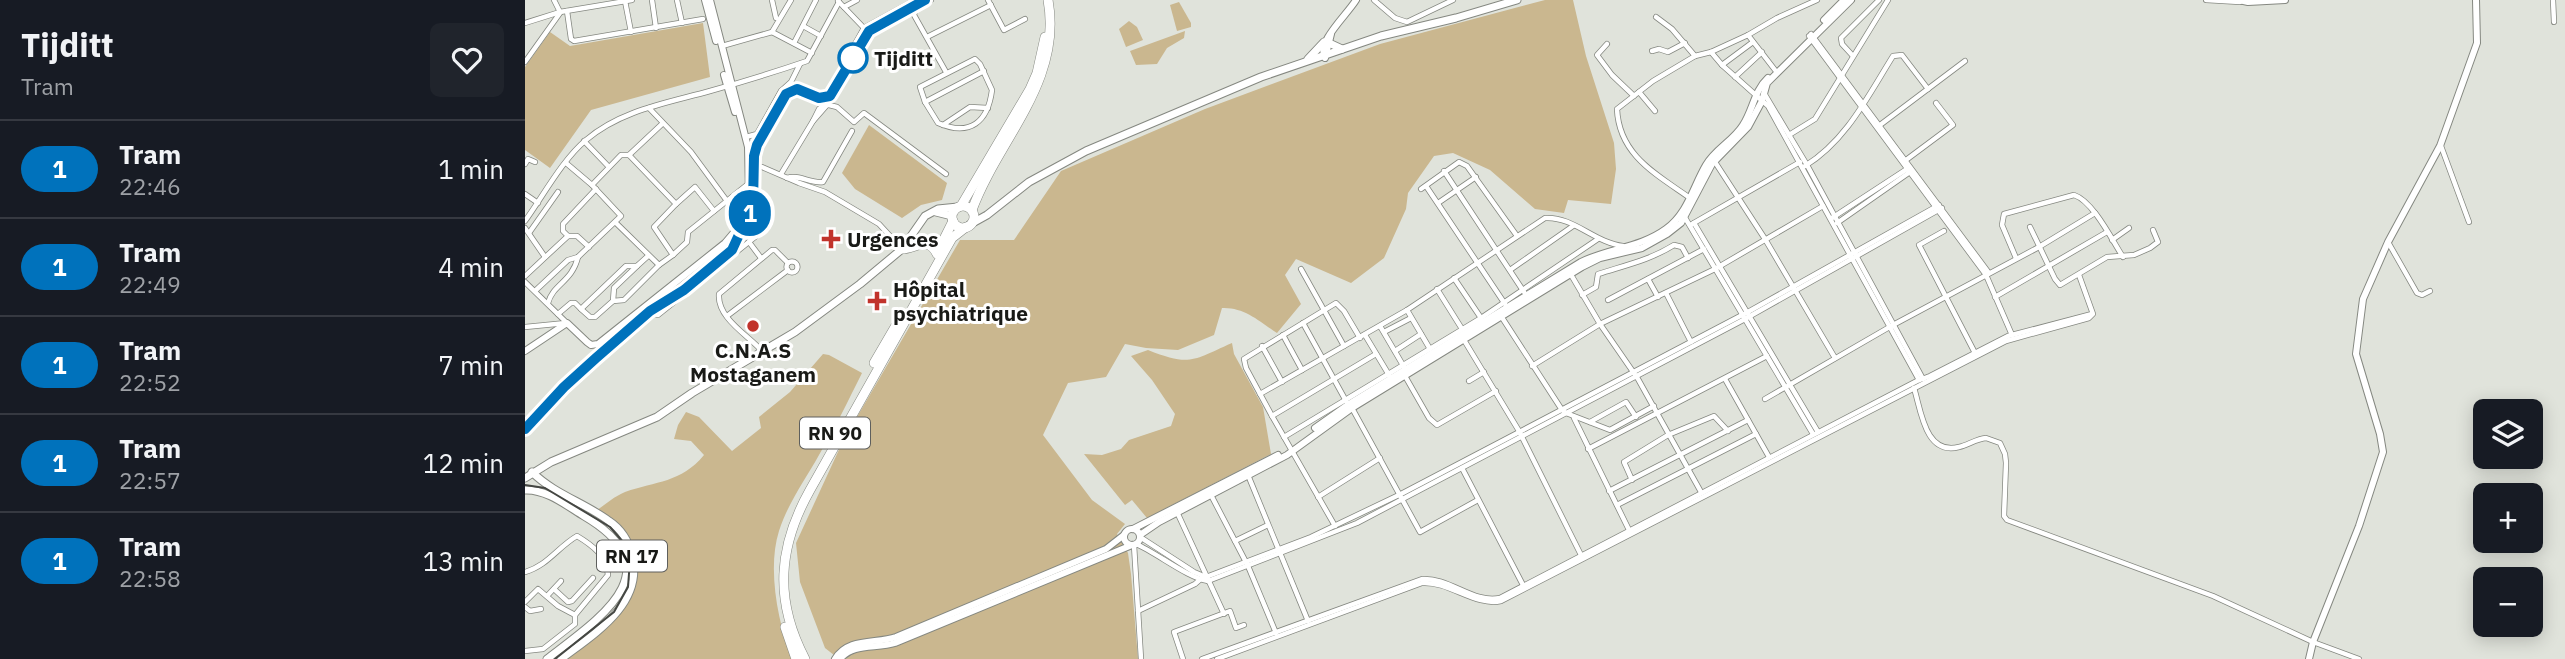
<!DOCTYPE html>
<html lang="en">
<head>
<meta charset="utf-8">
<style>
  body { margin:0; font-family:"IBM Plex Sans",sans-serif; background:#20242c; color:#f1f3f6; height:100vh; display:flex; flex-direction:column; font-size:26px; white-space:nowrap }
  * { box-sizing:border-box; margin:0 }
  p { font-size:23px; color:#9ea1a6 }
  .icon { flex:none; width:38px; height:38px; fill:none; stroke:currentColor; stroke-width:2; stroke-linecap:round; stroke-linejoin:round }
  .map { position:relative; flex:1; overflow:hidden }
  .details { display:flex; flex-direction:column; background:#171b24; width:525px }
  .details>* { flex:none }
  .badge { padding:0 14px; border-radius:23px; font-size:24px; line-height:46px }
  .tools { position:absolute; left:1948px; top:399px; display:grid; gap:14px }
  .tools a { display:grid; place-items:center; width:70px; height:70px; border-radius:10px; background:#171b24; box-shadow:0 4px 18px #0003; font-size:35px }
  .map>.badge { position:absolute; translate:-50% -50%; box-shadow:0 0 0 4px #fff }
  .round { display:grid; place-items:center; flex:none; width:74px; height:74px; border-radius:10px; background:#20242c }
  .summary { display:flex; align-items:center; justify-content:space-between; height:119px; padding:0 21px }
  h1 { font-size:33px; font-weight:700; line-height:52px }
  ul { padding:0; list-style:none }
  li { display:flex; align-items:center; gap:21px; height:98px; padding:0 21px; border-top:2px solid #363941 }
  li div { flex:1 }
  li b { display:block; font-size:26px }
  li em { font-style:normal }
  li .badge { min-width:77px; font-weight:700; text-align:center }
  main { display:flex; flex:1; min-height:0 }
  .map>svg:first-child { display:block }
  .green { fill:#cab78f }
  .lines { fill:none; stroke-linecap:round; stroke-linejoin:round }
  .street-casing { stroke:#858881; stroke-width:6 }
  .secondary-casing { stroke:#858881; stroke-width:8 }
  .primary-casing { stroke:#858881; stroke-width:9 }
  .highway-casing { stroke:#858881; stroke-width:10 }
  .street { stroke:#fff; stroke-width:4.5 }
  .secondary { stroke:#fff; stroke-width:6 }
  .primary { stroke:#fff; stroke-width:7 }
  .highway { stroke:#fff; stroke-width:9 }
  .tram { stroke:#454743; stroke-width:2 }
  .line-casing { stroke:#fff; stroke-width:16 }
  .line { stroke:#0072bc; stroke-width:10 }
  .stop-dot { fill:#fff; stroke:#0072bc; stroke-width:3.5 }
  .poi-dot { fill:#c1332b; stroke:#fff; stroke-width:2.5 }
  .labels { text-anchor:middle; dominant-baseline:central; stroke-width:6; stroke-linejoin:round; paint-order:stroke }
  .shield { fill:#fff; stroke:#5e5f5d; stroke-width:2 }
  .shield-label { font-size:19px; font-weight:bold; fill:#191a17 }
  .stop-label { font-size:21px; font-weight:bold; fill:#191a17; stroke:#fff; text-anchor:start }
  .poi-label { font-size:21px; font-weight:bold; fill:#191a17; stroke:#fff; text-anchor:start }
</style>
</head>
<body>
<main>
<section class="details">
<div class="summary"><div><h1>Tijditt</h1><p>Tram</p></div><a class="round"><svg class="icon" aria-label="heart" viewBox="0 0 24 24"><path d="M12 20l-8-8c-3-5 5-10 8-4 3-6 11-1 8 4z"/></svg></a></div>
<ul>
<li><span class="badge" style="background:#0072bc;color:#fff">1</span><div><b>Tram</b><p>22:46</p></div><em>1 min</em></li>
<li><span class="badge" style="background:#0072bc;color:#fff">1</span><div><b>Tram</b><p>22:49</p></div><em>4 min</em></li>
<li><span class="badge" style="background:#0072bc;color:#fff">1</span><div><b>Tram</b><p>22:52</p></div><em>7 min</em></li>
<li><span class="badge" style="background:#0072bc;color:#fff">1</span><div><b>Tram</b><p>22:57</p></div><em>12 min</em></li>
<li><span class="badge" style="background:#0072bc;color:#fff">1</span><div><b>Tram</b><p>22:58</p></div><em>13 min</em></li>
</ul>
</section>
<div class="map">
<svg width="2040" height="659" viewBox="0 0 2040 659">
  <rect width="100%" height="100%" fill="#e0e3db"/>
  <g class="green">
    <path d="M 1020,0 L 1048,0 L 1061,56 L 1089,143 L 1091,169 L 1086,204 L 1043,200 L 1039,213 L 1010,209 L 965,170 L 928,153 L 909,156 L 883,193 L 881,209 L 859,258 L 826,283 L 771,259 L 760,275 L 776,304 L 752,333 C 734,321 719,307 697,308 L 689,335 L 653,350 L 621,348 L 600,344 L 581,377 L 543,383 L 518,435 L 567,500 L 600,524 L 592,534 L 603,553 L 606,574 L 613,659 L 314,659 L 300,648 L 275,582 L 271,543 L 318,441 L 435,240 L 489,240 L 536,171 L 680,109 L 855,44 Z"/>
    <polygon points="654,2 666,23 666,27 652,31 645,5"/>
    <polygon points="604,21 612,27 618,40 601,47 594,29"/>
    <polygon points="178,23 185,77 66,110 25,168 0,150 0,67 25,32 45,46"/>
    <polygon points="660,31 659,38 642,48 632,64 611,65 605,51"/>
    <polygon points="344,125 422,183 417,200 396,205 377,218 330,189 317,173"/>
    <path d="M 707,343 L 709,354 L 738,407 L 746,454 L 622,518 L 607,500 L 600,505 L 559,454 L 577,455 L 596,449 L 604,440 L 646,426 L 650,414 L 627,380 L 606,356 L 623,350 C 666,367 668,360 707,343 Z"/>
    <path d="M 298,354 L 304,355 L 337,373 C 323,401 310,428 294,455 C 280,480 263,503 254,531 C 242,569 253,623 267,659 L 40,659 L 91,618 L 110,587 L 112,567 L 109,550 L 72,510 C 81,504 90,496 100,492 C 131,481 156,483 179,455 L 166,441 L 149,439 L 153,425 L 161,412 L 174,417 L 207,451 L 236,428 L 234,417 L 265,392 Z"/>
  </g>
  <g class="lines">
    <g class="street-casing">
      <g id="street">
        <polyline points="29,0 35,12"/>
        <polyline points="127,0 131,28"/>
        <polyline points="152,0 157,23"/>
        <polyline points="247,0 251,18"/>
        <polyline points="463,0 479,30 500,19"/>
        <polyline points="849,0 870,18 882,22 928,0"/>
        <polyline points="1681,0 1715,2"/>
        <polyline points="2028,0 2029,22"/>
        <polyline points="100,1 106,32"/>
        <polyline points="389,1 391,6 389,15 421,72"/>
        <polyline points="391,6 406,0"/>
        <polyline points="319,7 332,0"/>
        <polyline points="42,11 46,39 49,41 178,19"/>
        <polyline points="1131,17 1147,29 1170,56"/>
        <polyline points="0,23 35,12 107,0"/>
        <polyline points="278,26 296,36"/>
        <polyline points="339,28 390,0"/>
        <polyline points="247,32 266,0"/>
        <polyline points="1286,34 1464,273"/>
        <polyline points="1284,36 1461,275 1487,335"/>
        <polyline points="402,37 466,5"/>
        <polyline points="269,43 291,0"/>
        <polyline points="1082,44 1072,55 1087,75 1109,96"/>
        <polyline points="197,46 247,32 287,53"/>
        <polyline points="1127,51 1134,49 1143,52 1160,43"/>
        <polyline points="1186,52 1197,65 1243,106 1394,380"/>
        <polyline points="1328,56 1317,44 1316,38 1354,0"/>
        <path d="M 450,59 L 455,64 L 467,90 C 463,122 445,137 413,123 L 400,102 L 395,87 Z"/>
        <polyline points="0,62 35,13"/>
        <polyline points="1197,65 1228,42"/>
        <polyline points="1250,70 1223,35 1252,18 1292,0"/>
        <polyline points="1210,77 1237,52"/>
        <polyline points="1114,92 1130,111"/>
        <polyline points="1239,93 1282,165 1398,379"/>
        <polyline points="400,102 459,71"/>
        <polyline points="303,105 309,82 339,28 313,1"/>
        <polyline points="124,108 166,152 202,201"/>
        <polyline points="288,121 294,109 300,104 312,107 329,122 339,113 421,174"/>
        <polyline points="418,125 445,107 463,108"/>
        <polyline points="1355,125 1440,61"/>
        <polyline points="1264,135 1290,119 1363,0"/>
        <polyline points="221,137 232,134 256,91 266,82 275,64"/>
        <polyline points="59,141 83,166"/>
        <polyline points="1916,146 1944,222"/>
        <polyline points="104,155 137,124"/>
        <polyline points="1188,159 1240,239 1310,358"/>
        <polyline points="1381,160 1428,125 1411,103"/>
        <polyline points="0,164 3,159 10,162"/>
        <polyline points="224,166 237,167 274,183 300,192 354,224 377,249"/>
        <path d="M 1280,166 C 1321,141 1343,96 1368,56 L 1377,55 L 1403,89"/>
        <polyline points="919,171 999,292"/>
        <polyline points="256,174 288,121 302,105"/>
        <path d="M 262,178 C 274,174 286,184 298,182 L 327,131"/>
        <polyline points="67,185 96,155 104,155 151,204 129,227 148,255 162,242 163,232 223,184"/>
        <polyline points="901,186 980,304"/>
        <polyline points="896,189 934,162 942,166 992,236"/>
        <polyline points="0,194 13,203"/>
        <path d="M 1165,198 C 1131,174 1094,155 1092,109 L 1128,81 L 1170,56 L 1186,52 L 1223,35"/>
        <polyline points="913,203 951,177"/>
        <polyline points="151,204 170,187 189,211"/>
        <polyline points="1159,216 1288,434"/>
        <polyline points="1307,218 1382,169"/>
        <path d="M 0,221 C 18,196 38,159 61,140 C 96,110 142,103 185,91 C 217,82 250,72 282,61 L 314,2"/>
        <polyline points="91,223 134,265 148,255"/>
        <polyline points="1169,223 1293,432"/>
        <polyline points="1312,223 1385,172"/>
        <polyline points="1167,224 1275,162"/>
        <polyline points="1505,227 1530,279 1535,285 1582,257 1609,255 1625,248 1633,242 1628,230"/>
        <polyline points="0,228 20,257"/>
        <polyline points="1419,231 1394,245 1450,353"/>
        <polyline points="4,233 33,192"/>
        <polyline points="43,236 52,236 64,247"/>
        <polyline points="1587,240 1604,228"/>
        <polyline points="224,242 236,258"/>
        <polyline points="1863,242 1892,293 1897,295 1905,291"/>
        <path d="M 1491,258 L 1477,225 L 1479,214 L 1549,195 C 1568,201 1587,240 1598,257"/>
        <circle cx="267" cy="267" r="5.5"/>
        <polyline points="776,269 819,346"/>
        <polyline points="985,270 1048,226"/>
        <polyline points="1045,273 1075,324 1113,379 1176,492"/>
        <polyline points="0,276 43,236 38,231 38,224 71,189"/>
        <polyline points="929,278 956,318"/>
        <polyline points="1123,279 1133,297"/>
        <polyline points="0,282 42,323"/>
        <polyline points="912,289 937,329"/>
        <polyline points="10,291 43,260 53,257 96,216 67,185 41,163"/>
        <polyline points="1141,293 1166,342"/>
        <path d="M 1057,295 L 1071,287 L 1073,274 C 1101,265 1125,260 1149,245 L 1157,247 L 1163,258"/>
        <polyline points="1470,297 1582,232"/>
        <polyline points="1083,300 1179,249"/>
        <polyline points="88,301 99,300 134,265"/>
        <path d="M 23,303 C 28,284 47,282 53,257"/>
        <polyline points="121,306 127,313 133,315 230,237"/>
        <polyline points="56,309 65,317 70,317 88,301 89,288 112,266"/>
        <polyline points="882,310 905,349"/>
        <polyline points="33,314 46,303 50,303 56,309 101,266 112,266 123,256"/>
        <polyline points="202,316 263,270"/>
        <polyline points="976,316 1037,410 1041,413 1085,430 1129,406"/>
        <polyline points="778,323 821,401"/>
        <polyline points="855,326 879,367"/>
        <polyline points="0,327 41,323"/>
        <polyline points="859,332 886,318"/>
        <polyline points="758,335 777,370"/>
        <polyline points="840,335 864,375"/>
        <polyline points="939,340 994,431 1056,555"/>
        <polyline points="737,346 757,382"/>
        <path d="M 237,351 C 223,335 192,318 194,294 L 247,250 L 250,250 L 263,263"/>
        <polyline points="870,351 896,334"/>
        <polyline points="1007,366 1075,324 1190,269 1298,206"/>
        <polyline points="880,376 904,418 912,425 971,391"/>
        <polyline points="1200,379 1244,457"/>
        <polyline points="944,381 959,372"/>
        <path d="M 1389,388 C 1396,410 1400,456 1434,447 C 1443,445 1451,439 1461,438 L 1475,443 L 1480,454 L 1481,463 L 1479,516 L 1482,520 L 1688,596 L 1788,642 L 1834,659"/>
        <path d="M 735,394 L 882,310 L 1020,218 C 1048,216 1070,243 1098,246"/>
        <polyline points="1240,399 1368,325 1514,247 1570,213"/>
        <polyline points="827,408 895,532 953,500"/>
        <polyline points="747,416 851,354"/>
        <polyline points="1049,418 1105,532"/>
        <polyline points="1065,422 1101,402 1111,417"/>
        <polyline points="759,437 956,318 1073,239"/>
        <polyline points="1063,449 1242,356"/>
        <polyline points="937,468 998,585"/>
        <polyline points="723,475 783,621"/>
        <polyline points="1107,480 1099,462 1143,435 1189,416 1203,431"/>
        <polyline points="1084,491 1223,420"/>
        <polyline points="686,495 723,566 751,633"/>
        <polyline points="793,497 855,458"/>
        <polyline points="1092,505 1231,434"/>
        <polyline points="652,512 699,614"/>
        <polyline points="810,526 747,416 721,368 719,359 811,303 819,311 835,338"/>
        <polyline points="615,537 669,572 681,577 786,537 876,494 1221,313 1414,205"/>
        <polyline points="710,541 743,525"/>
        <path d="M 611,544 C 632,553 663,578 683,581 L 832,523 L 1220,319 L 1417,208"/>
        <polyline points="609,545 616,659"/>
        <path d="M 0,572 C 22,566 33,547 52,536 C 67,545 82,556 83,575 L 50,615 L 50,624 L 18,649 L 0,651"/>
        <polyline points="29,589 43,602 47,601 68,578"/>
        <polyline points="22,596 36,581"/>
        <polyline points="0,602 13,589 33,606 50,615"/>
        <polyline points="0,607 5,611 16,609"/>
        <polyline points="613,611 670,584 678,577"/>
        <polyline points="658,659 649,632 705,611 711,628 719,625"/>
        <path d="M 677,659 L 897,579 C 924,577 949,604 975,598 L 1392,381 L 1405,376 L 1483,336 L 1567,314"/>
        <path d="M 692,659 L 897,583 C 924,581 951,607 976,601 L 1481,341 L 1564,318 L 1568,314 L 1554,275"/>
      </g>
    </g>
    <g class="secondary-casing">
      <g id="secondary">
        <polyline points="180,0 191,41"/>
        <polyline points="1714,0 1723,2 1760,0"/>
        <polyline points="1299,20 1319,0"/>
        <path d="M 806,34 L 800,58 C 791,42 822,15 831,0"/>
        <polyline points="199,75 210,112"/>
        <polyline points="0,351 42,323 62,342 66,345 73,344 200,243 211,230 221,208 224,194 223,147 185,0"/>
        <path d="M 790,428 L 824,404 L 1056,262 C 1084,248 1115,248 1141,229 C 1163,213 1168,187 1181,165 C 1190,149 1208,141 1218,125 C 1228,110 1229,91 1243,78"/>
        <circle cx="607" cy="537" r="8"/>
        <polyline points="608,529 753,455"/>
        <polyline points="615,535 634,522 762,455 827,408 1057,267 1075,258 1117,248 1142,234 1156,223 1187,164 1223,127 1237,101 1242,83 1326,0"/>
        <path d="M 310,659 C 323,637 351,644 371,637 L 581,549 L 599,535"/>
        <path d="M 315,659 C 328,643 351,649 370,643 L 607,545"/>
        <polyline points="1784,659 1788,642 1834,526 1858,452 1855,434 1831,354 1838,299 1863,242 1915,146 1952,43 1951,0"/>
      </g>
    </g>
    <g class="primary-casing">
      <g id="primary">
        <polyline points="804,43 817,49"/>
        <polyline points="783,59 799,42"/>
        <polyline points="411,212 427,216"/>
        <polyline points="444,225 462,215 504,182 561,151 736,77 856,36 931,18 992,0"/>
        <path d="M 7,472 C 29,494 60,503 84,521 C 96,529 104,542 107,556 C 119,604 69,634 36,659"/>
        <polyline points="0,478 26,462 132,417 167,393 270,332 335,284 377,249 400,216 413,209 433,207"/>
        <path d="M 0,490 C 21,489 41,505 59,516 C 151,570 74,619 22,659"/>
      </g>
    </g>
    <g class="highway-casing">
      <g id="highway">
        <polyline points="436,206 505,89 512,73 520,37"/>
        <circle cx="438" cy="217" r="11"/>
        <path d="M 447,210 C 473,139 538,82 523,0"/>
        <path d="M 377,249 C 390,249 403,235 412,254"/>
        <polyline points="413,251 428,221"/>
        <polyline points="349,363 370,327"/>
        <polyline points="260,627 271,659"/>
        <path d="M 280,659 C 249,600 253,547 285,490 L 427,238 L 441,227"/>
      </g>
    </g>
    <use href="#street" class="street"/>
    <use href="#secondary" class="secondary"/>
    <use href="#primary" class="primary"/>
    <use href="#highway" class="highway"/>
    <g class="tram">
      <polyline points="0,429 39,387 71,357 125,311 159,290 207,250 228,204 229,156 232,145 261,94 272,89 294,98 305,95 344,31 400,0"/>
      <polyline points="0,485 20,488 85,527 99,543 105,560 103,587 89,612 30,659"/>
    </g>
  </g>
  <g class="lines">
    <g class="line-casing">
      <polyline id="line" points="0,429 39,387 71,358 125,311 159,290 207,250 228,204 229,156 232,145 261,94 272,89 294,98 305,96 344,31 400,0"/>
    </g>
    <use href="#line" class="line"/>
  </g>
  <circle class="stop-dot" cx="328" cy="58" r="14"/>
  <g class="poi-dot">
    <path d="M302.5 228.5h7v7h7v7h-7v7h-7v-7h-7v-7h7z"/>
    <path d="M348.5 290.5h7v7h7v7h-7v7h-7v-7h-7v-7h7z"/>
    <circle cx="228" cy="326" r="7"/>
  </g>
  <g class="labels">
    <g class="shield">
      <rect x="275" y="417.5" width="70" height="31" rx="5"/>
      <rect x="72" y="540.5" width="70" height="31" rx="5"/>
    </g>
    <g class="shield-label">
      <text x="310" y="433">RN 90</text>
      <text x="107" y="556">RN 17</text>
    </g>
    <g class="stop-label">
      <text x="349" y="58">Tijditt</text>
    </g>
    <g class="poi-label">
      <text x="322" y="239">Urgences</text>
      <text x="368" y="289">Hôpital<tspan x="368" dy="24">psychiatrique</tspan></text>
      <text x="228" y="350" text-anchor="middle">C.N.A.S<tspan x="228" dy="24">Mostaganem</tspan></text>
    </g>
  </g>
</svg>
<div class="tools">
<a><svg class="icon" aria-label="layers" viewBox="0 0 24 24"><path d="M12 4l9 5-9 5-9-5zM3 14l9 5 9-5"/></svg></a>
<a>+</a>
<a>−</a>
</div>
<b class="badge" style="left:225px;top:213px;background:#0072bc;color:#fff">1</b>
</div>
</main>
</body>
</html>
